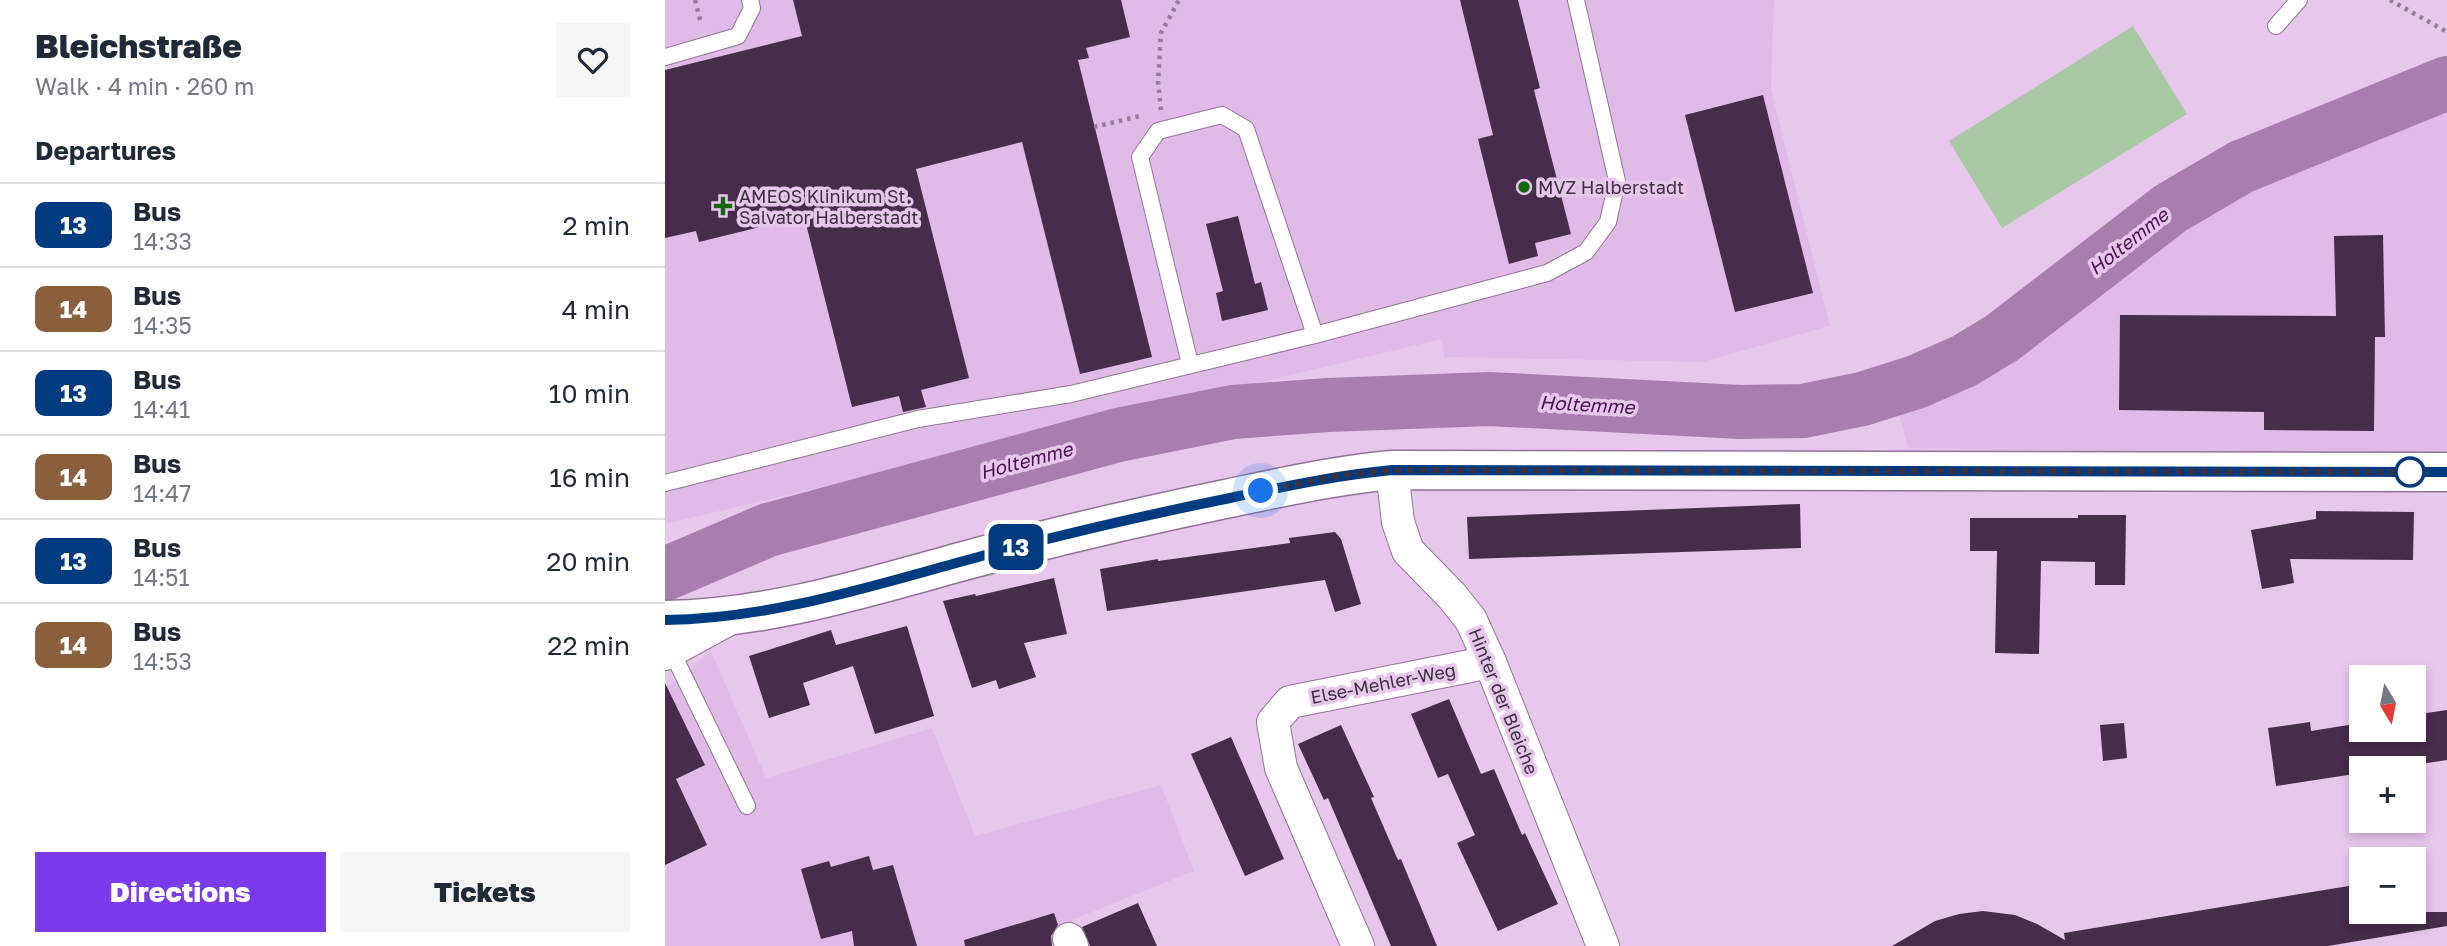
<!DOCTYPE html>
<html lang="en">
<head>
<meta charset="utf-8">
<style>
  body { margin:0; font-family:"Golos Text",sans-serif; background:#f6f6f7; color:#1f2937; height:100vh; display:flex; flex-direction:column; font-size:26px; white-space:nowrap }
  * { box-sizing:border-box; margin:0 }
  p { font-size:23px; color:#747a83 }
  .icon { flex:none; width:38px; height:38px; fill:none; stroke:currentColor; stroke-width:2; stroke-linecap:round; stroke-linejoin:round }
  .map { position:relative; flex:1; overflow:hidden }
  .sheet { display:flex; flex-direction:column; background:#fff; width:665px }
  .sheet>* { flex:none }
  .badge { padding:0 14px; border-radius:10px; font-size:24px; line-height:46px }
  .needle { width:46px; rotate:170deg }
  .buttons { position:absolute; left:1684px; top:665px; display:grid; gap:14px }
  .buttons a { display:grid; place-items:center; width:77px; height:77px; border-radius:0px; background:#fff; box-shadow:0 4px 10px #0003; font-size:35px }
  .you { position:absolute; width:35px; height:35px; margin:-18px; border:5px solid #fff; border-radius:50%; background:#1a73e8; box-shadow:0 0 0 10px #1a73e833 }
  .map>.badge { position:absolute; translate:-50% -50%; box-shadow:0 0 0 4px #fff }
  h2 { padding:0 35px; font-size:26px; line-height:63px }
  .round { display:grid; place-items:center; flex:none; width:74px; height:74px; border-radius:0px; background:#f6f6f7 }
  .overview { display:flex; align-items:center; justify-content:space-between; height:119px; padding:0 35px }
  h1 { font-size:33px; font-weight:800; line-height:52px }
  .button { display:flex; gap:14px; margin-top:auto; padding:14px 35px }
  .button a { flex:1; height:80px; border-radius:0px; background:#7c3aed; color:#fff; font-size:28px; font-weight:800; line-height:80px; text-align:center }
  .button a+a { background:#f6f6f7; color:#1f2937 }
  ul { padding:0; list-style:none }
  li { display:flex; align-items:center; gap:21px; height:84px; padding:0 35px; border-top:2px solid #e0e1e3 }
  li div { flex:1 }
  li b { display:block; font-size:26px }
  li em { font-style:normal }
  li .badge { min-width:77px; font-weight:700; text-align:center }
  main { display:flex; flex:1; min-height:0 }
  .map>svg:first-child { display:block }
  .built { fill:#e1bbe7 }
  .green { fill:#a8c9a4 }
  .lines { fill:none; stroke-linecap:round; stroke-linejoin:round }
  .river { stroke:#a77ead; stroke-width:54 }
  .building { fill:#472c4b }
  .service-casing { stroke:#937498; stroke-width:18 }
  .minor-casing { stroke:#937498; stroke-width:34 }
  .secondary-casing { stroke:#937498; stroke-width:41 }
  .path { stroke:#947d98; stroke-width:4.5; stroke-dasharray:3.5 5; stroke-linecap:butt }
  .service { stroke:#fff; stroke-width:16 }
  .minor { stroke:#fff; stroke-width:32 }
  .secondary { stroke:#fff; stroke-width:38 }
  .line-casing { stroke:#fff; stroke-width:16 }
  .line { stroke:#003b80; stroke-width:10 }
  .walk { stroke:#3d303f; stroke-width:7; stroke-dasharray:0 12.6 }
  .poi-dot { fill:#14680b; stroke:#e8c7ed; stroke-width:2.5 }
  .stop-dot { fill:#fff; stroke:#003b80; stroke-width:3.5 }
  .labels { text-anchor:middle; dominant-baseline:central; stroke-width:7; stroke-linejoin:round; paint-order:stroke }
  .poi-label { font-size:18px; fill:#3d303f; stroke:#e8c7ed; text-anchor:start }
  .street-label { font-size:18px; fill:#3d303f; stroke:#e8c7ed }
  .water-label { font-size:19px; font-style:italic; fill:#46114e; stroke:#e8c7ed }
</style>
</head>
<body>
<main>
<section class="sheet">
<div class="overview"><div><h1>Bleichstraße</h1><p>Walk · 4 min · 260 m</p></div><a class="round"><svg class="icon" aria-label="heart" viewBox="0 0 24 24"><path d="M12 20l-8-8c-3-5 5-10 8-4 3-6 11-1 8 4z"/></svg></a></div>
<h2>Departures</h2>
<ul>
<li><span class="badge" style="background:#003b80;color:#fff">13</span><div><b>Bus</b><p>14:33</p></div><em>2 min</em></li>
<li><span class="badge" style="background:#8b5e3c;color:#fff">14</span><div><b>Bus</b><p>14:35</p></div><em>4 min</em></li>
<li><span class="badge" style="background:#003b80;color:#fff">13</span><div><b>Bus</b><p>14:41</p></div><em>10 min</em></li>
<li><span class="badge" style="background:#8b5e3c;color:#fff">14</span><div><b>Bus</b><p>14:47</p></div><em>16 min</em></li>
<li><span class="badge" style="background:#003b80;color:#fff">13</span><div><b>Bus</b><p>14:51</p></div><em>20 min</em></li>
<li><span class="badge" style="background:#8b5e3c;color:#fff">14</span><div><b>Bus</b><p>14:53</p></div><em>22 min</em></li>
</ul>
<div class="button"><a>Directions</a><a>Tickets</a></div>
</section>
<div class="map">
<svg width="1782" height="946" viewBox="0 0 1782 946">
  <rect width="100%" height="100%" fill="#e8c7ed"/>
  <g class="built">
    <polygon points="0,0 1109,0 1106,89 1165,326 1037,362 779,357 777,339 0,524"/>
    <polygon points="1782,105 1782,457 1243,448 1233,408 1554,195"/>
    <polygon points="46,651 101,778 267,728 310,836 496,785 529,871 407,920 417,946 0,946 0,688"/>
  </g>
  <polygon class="green" points="1468,26 1522,114 1337,228 1284,141"/>
  <g class="lines">
    <polyline class="river" points="0,574 103,530 453,435 568,412 663,405 824,399 1076,412 1138,411 1197,399 1251,382 1299,361 1337,338 1506,208 1576,167 1782,83"/>
  </g>
  <g class="building">
    <polygon points="128,0 456,0 465,37 421,48 424,58 413,60 487,357 415,374 357,142 251,169 304,378 256,390 261,407 238,412 234,396 187,407 139,216 34,242 31,231 0,238 0,70 137,36"/>
    <polygon points="795,0 853,0 875,88 869,90 906,234 870,243 873,256 844,264 813,139 828,135"/>
    <polygon points="1098,95 1148,293 1070,312 1020,115"/>
    <polygon points="573,216 590,284 596,282 603,310 557,321 551,293 558,291 541,224"/>
    <polygon points="1718,235 1720,337 1710,337 1709,431 1599,430 1599,412 1454,410 1455,315 1671,316 1669,236"/>
    <polygon points="1135,504 1136,548 804,559 802,517"/>
    <polygon points="1651,511 1749,512 1748,560 1625,559 1629,583 1597,589 1586,530 1651,519"/>
    <polygon points="1413,515 1461,515 1460,585 1430,585 1430,562 1376,561 1374,654 1330,653 1332,551 1305,551 1305,518 1413,518"/>
    <polygon points="670,532 676,539 696,604 670,612 660,580 442,611 435,569 493,559 493,561 625,543 624,538"/>
    <polygon points="389,578 402,634 359,643 371,677 334,689 331,680 307,688 278,601 310,594 311,596"/>
    <polygon points="242,626 269,716 210,734 188,666 138,683 145,705 104,718 84,656 166,630 171,645"/>
    <polygon points="0,683 40,765 11,779 42,845 0,865"/>
    <polygon points="784,699 816,774 829,769 857,835 860,833 893,904 833,931 792,843 810,835 783,774 773,778 746,714"/>
    <polygon points="1782,710 1782,760 1729,768 1696,768 1696,773 1611,786 1603,728 1645,722 1646,731 1696,723 1696,730 1748,730 1748,715"/>
    <polygon points="1459,723 1462,758 1438,761 1435,725"/>
    <polygon points="676,725 709,797 706,798 733,860 736,859 772,946 726,946 663,798 659,800 633,744"/>
    <polygon points="566,737 619,859 580,876 526,754"/>
    <polygon points="204,856 208,870 228,865 252,946 189,946 187,931 156,939 136,869 164,861 166,867"/>
    <polygon points="1696,884 1696,912 1782,912 1782,926 1663,946 1227,946 1270,921 1294,914 1318,911 1350,915 1372,924 1400,940 1399,933"/>
    <polygon points="473,903 492,946 425,946 417,927"/>
    <polygon points="389,913 393,925 386,936 387,946 300,946 299,940"/>
  </g>
  <g class="lines">
    <g class="service-casing">
      <g id="service">
        <polyline points="1611,26 1634,0"/>
        <polyline points="0,57 73,36 87,8 85,0"/>
        <polyline points="525,364 475,157 493,131 557,115 581,129 650,335"/>
        <polyline points="0,483 253,419 406,394 650,335 882,273 921,252 943,222 952,181 911,0"/>
        <polyline points="6,650 82,806"/>
      </g>
    </g>
    <g class="minor-casing">
      <g id="minor">
        <polyline points="727,470 733,522 743,551 787,596 806,620 825,662 938,946"/>
        <polyline points="0,654 68,617"/>
        <polyline points="404,939 407,946"/>
        <polyline points="693,946 616,768 608,722 625,702 825,662"/>
      </g>
    </g>
    <g class="secondary-casing">
      <path id="secondary" d="M 0,620 C 105,619 206,586 306,559 C 392,536 478,516 565,498 C 618,487 672,475 727,470 L 1782,472"/>
    </g>
    <g class="path">
      <polyline points="30,0 36,23"/>
      <polyline points="1725,0 1782,32"/>
      <polyline points="496,110 493,82 496,33 514,0"/>
      <polyline points="429,127 475,116"/>
    </g>
    <use href="#service" class="service"/>
    <use href="#minor" class="minor"/>
    <use href="#secondary" class="secondary"/>
  </g>
  <g class="lines">
    <g class="line-casing">
      <path id="line" d="M 0,620 C 105,619 206,586 306,559 C 393,535 481,515 570,497 C 622,486 673,475 727,470 L 1782,472"/>
    </g>
    <use href="#line" class="line"/>
    <polyline class="walk" points="596,491 677,475 727,470 1745,472"/>
  </g>
  <g class="poi-dot">
    <circle cx="859" cy="187" r="7"/>
    <path d="M54.5 195.5h7v7h7v7h-7v7h-7v-7h-7v-7h7z"/>
  </g>
  <circle class="stop-dot" cx="1745" cy="472" r="14"/>
  <g class="labels">
    <g class="poi-label">
      <text x="873" y="187">MVZ Halberstadt</text>
      <text x="74" y="196">AMEOS Klinikum St.<tspan x="74" dy="21">Salvator Halberstadt</tspan></text>
    </g>
    <g class="street-label">
      <text transform="translate(718 683) rotate(-11)">Else-Mehler-Weg</text>
      <text transform="translate(839 701) rotate(68)">Hinter der Bleiche</text>
    </g>
    <g class="water-label">
      <text transform="translate(1463 241) rotate(-38)">Holtemme</text>
      <text transform="translate(922 404) rotate(3)">Holtemme</text>
      <text transform="translate(361 460) rotate(-15)">Holtemme</text>
    </g>
  </g>
</svg>
<div class="buttons">
<a><svg class="needle" viewBox="-14 -14 28 28"><path d="M0-13l5 13h-10z" fill="#e53935"/><path d="M0 13l5-13h-10z" fill="#747a83"/></svg></a>
<a>+</a>
<a>−</a>
</div>
<div class="you" style="left:596px;top:491px"></div>
<b class="badge" style="left:351px;top:547px;background:#003b80;color:#fff">13</b>
</div>
</main>
</body>
</html>
